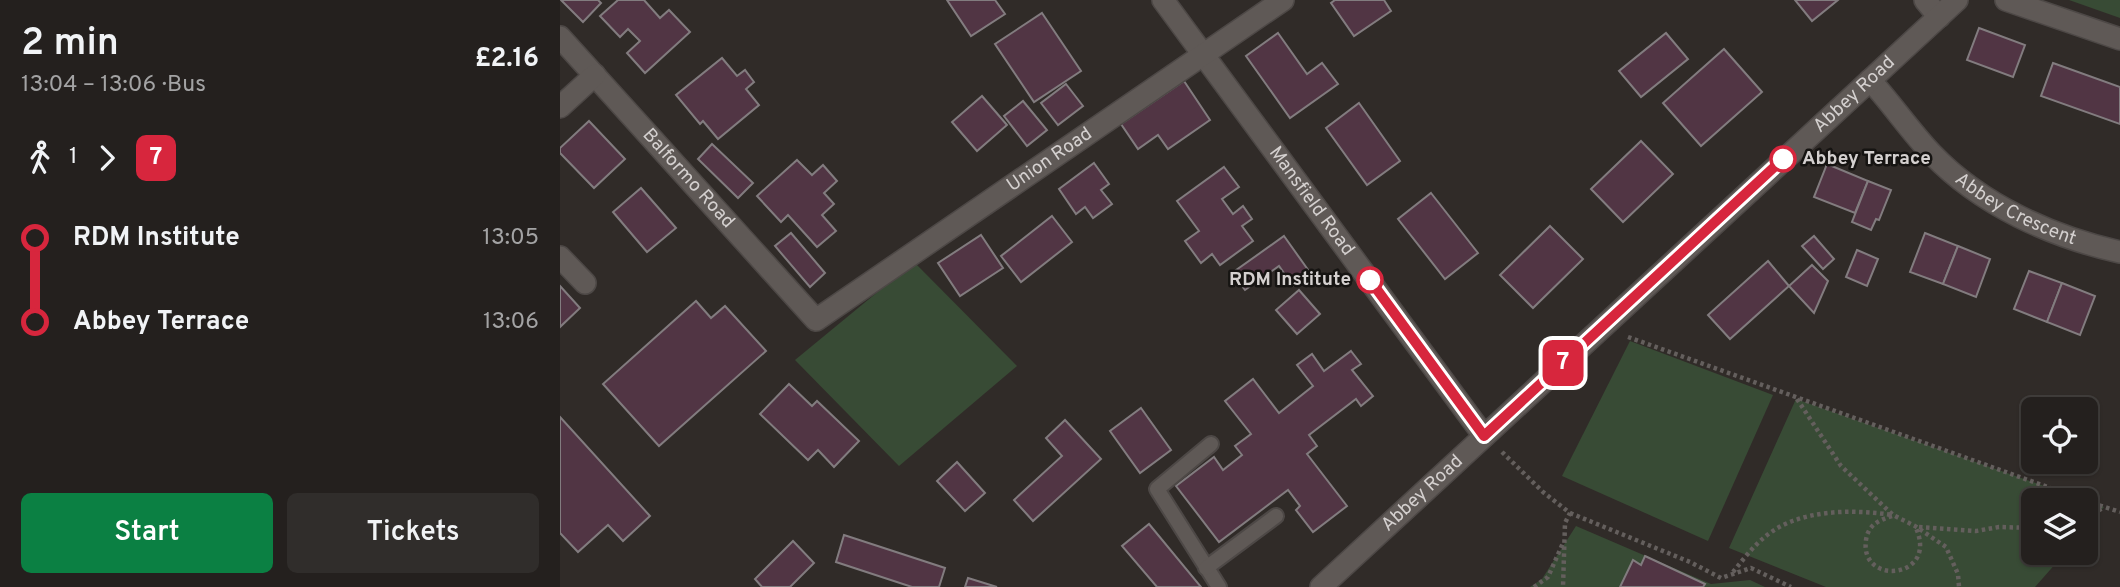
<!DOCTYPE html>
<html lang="en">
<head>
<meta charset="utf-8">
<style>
  body { margin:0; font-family:Overpass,sans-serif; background:#302d2b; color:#f1f3f6; height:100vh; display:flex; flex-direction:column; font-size:26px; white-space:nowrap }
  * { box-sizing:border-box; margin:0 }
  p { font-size:23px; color:#a3a3a4 }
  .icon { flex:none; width:38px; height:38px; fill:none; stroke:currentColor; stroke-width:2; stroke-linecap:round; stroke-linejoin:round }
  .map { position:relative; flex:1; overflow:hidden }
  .panel { display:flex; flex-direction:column; background:#24201e; width:560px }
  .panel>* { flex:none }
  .badge { padding:0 14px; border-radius:10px; font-size:24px; line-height:46px }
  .fabs { position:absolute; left:1461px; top:397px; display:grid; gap:14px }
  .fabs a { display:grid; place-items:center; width:77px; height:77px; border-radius:10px; background:#24201e; box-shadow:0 2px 5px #0004,0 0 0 2px #413e3c; font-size:35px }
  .map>.badge { position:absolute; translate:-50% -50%; box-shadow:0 0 0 4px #fff }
  .legs { display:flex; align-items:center; gap:10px; height:77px; padding:0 21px; font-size:23px }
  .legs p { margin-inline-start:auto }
  .head { display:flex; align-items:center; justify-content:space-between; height:119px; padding:0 21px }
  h1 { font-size:38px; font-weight:600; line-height:52px }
  .button { display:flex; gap:14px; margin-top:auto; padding:14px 21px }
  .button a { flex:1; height:80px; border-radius:10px; background:#0b8043; color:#fff; font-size:28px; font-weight:600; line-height:80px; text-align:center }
  .button a+a { background:#302d2b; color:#f1f3f6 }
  ul { padding:0 21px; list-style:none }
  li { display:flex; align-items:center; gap:24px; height:84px; font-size:26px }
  li i { display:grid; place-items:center; width:10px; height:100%; margin:0 9px; background:currentColor }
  li i::after { content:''; width:18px; height:18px; margin:-9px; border:5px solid; border-radius:50%; background:#24201e }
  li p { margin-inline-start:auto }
  li:first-child i { background:linear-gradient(#0000 50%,currentColor 0) }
  li:last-child i { background:linear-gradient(currentColor 50%,#0000 0) }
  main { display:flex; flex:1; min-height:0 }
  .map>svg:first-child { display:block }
  .green { fill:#384b35 }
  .building { fill:#513544; stroke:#827c7f; stroke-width:2 }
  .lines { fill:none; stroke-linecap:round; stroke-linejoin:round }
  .service-casing { stroke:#4d4846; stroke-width:18 }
  .minor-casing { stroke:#4d4846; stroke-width:24 }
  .path { stroke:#645f5d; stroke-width:4.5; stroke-dasharray:3.5 3.5; stroke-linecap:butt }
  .service { stroke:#5f5956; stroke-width:14 }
  .minor { stroke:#5f5956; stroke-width:21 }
  .line-1-casing { stroke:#fff; stroke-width:16 }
  .line-1 { stroke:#d7263d; stroke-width:10 }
  .stop-1-dot { fill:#fff; stroke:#d7263d; stroke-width:3.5 }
  .labels { text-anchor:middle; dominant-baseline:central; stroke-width:5; stroke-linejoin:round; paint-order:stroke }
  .street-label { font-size:19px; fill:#d4d0cf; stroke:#161412 }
  .stop-label { font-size:19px; font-weight:bold; fill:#d4d0cf; stroke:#161412; text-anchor:start }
</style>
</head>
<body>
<main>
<section class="panel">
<div class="head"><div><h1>2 min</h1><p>13:04 – 13:06 · Bus</p></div><b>£2.16</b></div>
<div class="legs"><svg class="icon" aria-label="walk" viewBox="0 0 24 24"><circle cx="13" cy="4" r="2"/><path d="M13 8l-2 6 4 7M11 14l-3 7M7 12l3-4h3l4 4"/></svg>1<svg class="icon" aria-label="forward" viewBox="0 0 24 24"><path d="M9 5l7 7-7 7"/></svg><b class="badge" style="background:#d7263d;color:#fff">7</b></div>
<ul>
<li><i style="color:#d7263d"></i><b>RDM Institute</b><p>13:05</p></li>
<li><i style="color:#d7263d"></i><b>Abbey Terrace</b><p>13:06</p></li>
</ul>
<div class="button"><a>Start</a><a>Tickets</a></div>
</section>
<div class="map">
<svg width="1560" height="587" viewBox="0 0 1560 587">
  <rect width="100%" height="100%" fill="#302b28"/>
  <g class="green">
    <polygon points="1509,0 1560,0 1560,18"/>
    <polygon points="354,262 457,366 339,466 235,360"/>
    <polygon points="1070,341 1213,395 1148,541 1002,476"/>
    <polygon points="1236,399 1524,500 1474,500 1474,553 1505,553 1475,587 1266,587 1169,548"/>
    <polygon points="1526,501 1544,507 1526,528"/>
    <polygon points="1016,526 1151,584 1190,580 1205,587 970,587 982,579"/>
  </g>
  <g class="building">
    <polygon points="1,0 38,0 41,3 23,22"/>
    <polygon points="58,0 84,0 100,18 109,10 130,32 85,73 67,53 80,41 68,29 60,37 40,16"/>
    <polygon points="387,0 435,0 445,14 411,36"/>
    <polygon points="775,0 824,0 831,11 794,36 771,3"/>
    <polygon points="1235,0 1278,0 1252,21"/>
    <polygon points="482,13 521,71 474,102 435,44"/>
    <polygon points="1419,28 1465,45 1453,77 1407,60"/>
    <polygon points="718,33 747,74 762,63 778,84 730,118 686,56"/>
    <polygon points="1106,33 1128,59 1081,97 1059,71"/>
    <polygon points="1164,49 1202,92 1141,146 1103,103"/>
    <polygon points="162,58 177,76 185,70 194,82 186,89 199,105 158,139 143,121 140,124 116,95"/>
    <polygon points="1493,63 1560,87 1560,124 1481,96"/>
    <polygon points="624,81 650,120 608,149 598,135 578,149 561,124"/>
    <polygon points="506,84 523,106 498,125 481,103"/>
    <polygon points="422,96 447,125 417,151 392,122"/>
    <polygon points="463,101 487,130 467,146 444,116"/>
    <polygon points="799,103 840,161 807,185 766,128"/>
    <polygon points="29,121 65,159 34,188 0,153 0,148"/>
    <polygon points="1081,141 1113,174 1063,222 1031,189"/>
    <polygon points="152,144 193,183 178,198 138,159"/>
    <polygon points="237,160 252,175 263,165 277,181 264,193 274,204 262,215 276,231 257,247 228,215 221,222 197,196"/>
    <polygon points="534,163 549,184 541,190 552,204 533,218 525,207 516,214 499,189"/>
    <polygon points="1267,164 1308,181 1295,213 1254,197"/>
    <polygon points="664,167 679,187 662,199 673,214 683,206 692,219 682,226 693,241 660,265 652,254 641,263 625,241 639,231 617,201"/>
    <polygon points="1308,181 1331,190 1319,220 1316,219 1311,230 1292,222"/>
    <polygon points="81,188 116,228 87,252 53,212"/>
    <polygon points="871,193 918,253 885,279 838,219"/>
    <polygon points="492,216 512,242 461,282 441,256"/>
    <polygon points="990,226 1023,259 973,308 940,275"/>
    <polygon points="231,233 265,273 250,287 215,246"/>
    <polygon points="1365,233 1398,246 1383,284 1350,272"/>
    <polygon points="421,235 443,268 400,296 378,263"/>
    <polygon points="724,236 751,274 733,286 719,266 685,290 672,273"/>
    <polygon points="1254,236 1274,259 1263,269 1242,246"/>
    <polygon points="1398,246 1430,259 1416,297 1383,284"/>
    <polygon points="1297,250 1318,259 1307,286 1286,277"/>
    <polygon points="1208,261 1229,286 1170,339 1148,315"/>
    <polygon points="1252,265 1268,281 1254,313 1229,286"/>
    <polygon points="1469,271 1502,283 1487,322 1454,309"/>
    <polygon points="1502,283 1535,296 1520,335 1487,322"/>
    <polygon points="0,286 20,308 0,327"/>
    <polygon points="739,290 760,314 737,334 716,310"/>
    <polygon points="136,301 151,318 165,306 206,351 99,446 43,384"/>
    <polygon points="791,351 801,364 792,370 813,396 801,406 796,399 749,435 757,446 747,454 787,506 753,532 736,510 740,506 728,490 659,542 616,486 654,457 663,470 682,455 675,446 691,434 665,401 693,379 719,413 753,386 737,365 752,354 764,371"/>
    <polygon points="229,384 252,406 257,401 299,441 274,467 258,450 248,460 200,414"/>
    <polygon points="581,408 611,450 580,473 550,431"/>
    <polygon points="0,417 90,516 63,541 48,525 18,552 0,533"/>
    <polygon points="505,420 541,459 473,521 454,500 502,456 486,438"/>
    <polygon points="397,462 425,493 405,511 377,481"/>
    <polygon points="589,524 641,587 597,587 562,546"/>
    <polygon points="284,535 385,568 379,587 352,587 276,562"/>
    <polygon points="233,541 254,563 230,587 202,587 195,579"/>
    <polygon points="1085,556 1145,584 1143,587 1060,587 1073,560 1081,565"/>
    <polygon points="408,578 437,587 405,587"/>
  </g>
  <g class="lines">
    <g class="service-casing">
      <g id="service">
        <polyline points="651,444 597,489 659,587"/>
        <polyline points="646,568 716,516"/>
      </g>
    </g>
    <g class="minor-casing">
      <g id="minor">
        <path id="s1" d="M 603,0 L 924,436"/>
        <polyline points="1365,0 1379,17"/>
        <polyline points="1446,0 1560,39"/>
        <path id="s2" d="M 0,37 L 256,320 L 723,0"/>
        <path id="s3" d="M 1310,80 C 1332,104 1350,131 1372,154 C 1421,205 1492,237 1560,252"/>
        <polyline points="0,107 35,75"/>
        <polyline points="0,257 25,283"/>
        <path id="s4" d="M 761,587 L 1397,0"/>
      </g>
    </g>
    <g class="path">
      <polyline points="1068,337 1524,500"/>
      <polyline points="1237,399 1281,466 1333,515 1355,526 1386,547 1398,574 1399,587"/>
      <polyline points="942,452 983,492 1010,513 1005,523 1003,587"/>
      <polyline points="1526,501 1560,512"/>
      <polyline points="1010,513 1130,562 1161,578 1191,568 1231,587"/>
      <path d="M 1332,516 C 1319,520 1308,525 1306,540 C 1299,587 1381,579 1355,526"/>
      <polyline points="1526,517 1543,508"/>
      <polyline points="1359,527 1416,531 1439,527 1474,528"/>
      <path d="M 1173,572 C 1183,560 1193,546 1206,536 C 1239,509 1292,509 1332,515"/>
      <polyline points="974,587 988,577 1003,543"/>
    </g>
    <use href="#service" class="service"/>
    <use href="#minor" class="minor"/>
  </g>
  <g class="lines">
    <g class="line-1-casing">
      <polyline id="line-1" points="810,280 924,436 1223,159"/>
    </g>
    <use href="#line-1" class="line-1"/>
  </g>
  <g class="stop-1-dot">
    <circle cx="1223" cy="159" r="12"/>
    <circle cx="810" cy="280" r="12"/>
  </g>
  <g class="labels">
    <g class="street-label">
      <text stroke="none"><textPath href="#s4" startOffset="726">Abbey Road</textPath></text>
      <text stroke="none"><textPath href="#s2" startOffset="665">Union Road</textPath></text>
      <text stroke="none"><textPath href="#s2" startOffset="191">Balformo Road</textPath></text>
      <text stroke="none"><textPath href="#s1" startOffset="250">Mansfield Road</textPath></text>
      <text stroke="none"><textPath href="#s3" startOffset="198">Abbey Crescent</textPath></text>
      <text stroke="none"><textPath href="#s4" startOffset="138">Abbey Road</textPath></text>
    </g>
    <g class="stop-label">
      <text x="1242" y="159">Abbey Terrace</text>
      <text x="791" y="280" text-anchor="end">RDM Institute</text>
    </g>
  </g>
</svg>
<div class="fabs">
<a><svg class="icon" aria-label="locate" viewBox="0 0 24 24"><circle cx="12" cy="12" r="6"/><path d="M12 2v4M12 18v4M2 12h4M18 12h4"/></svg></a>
<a><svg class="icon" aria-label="layers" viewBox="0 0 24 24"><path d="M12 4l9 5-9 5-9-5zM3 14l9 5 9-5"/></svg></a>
</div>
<b class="badge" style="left:1003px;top:363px;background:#d7263d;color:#fff">7</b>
</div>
</main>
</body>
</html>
